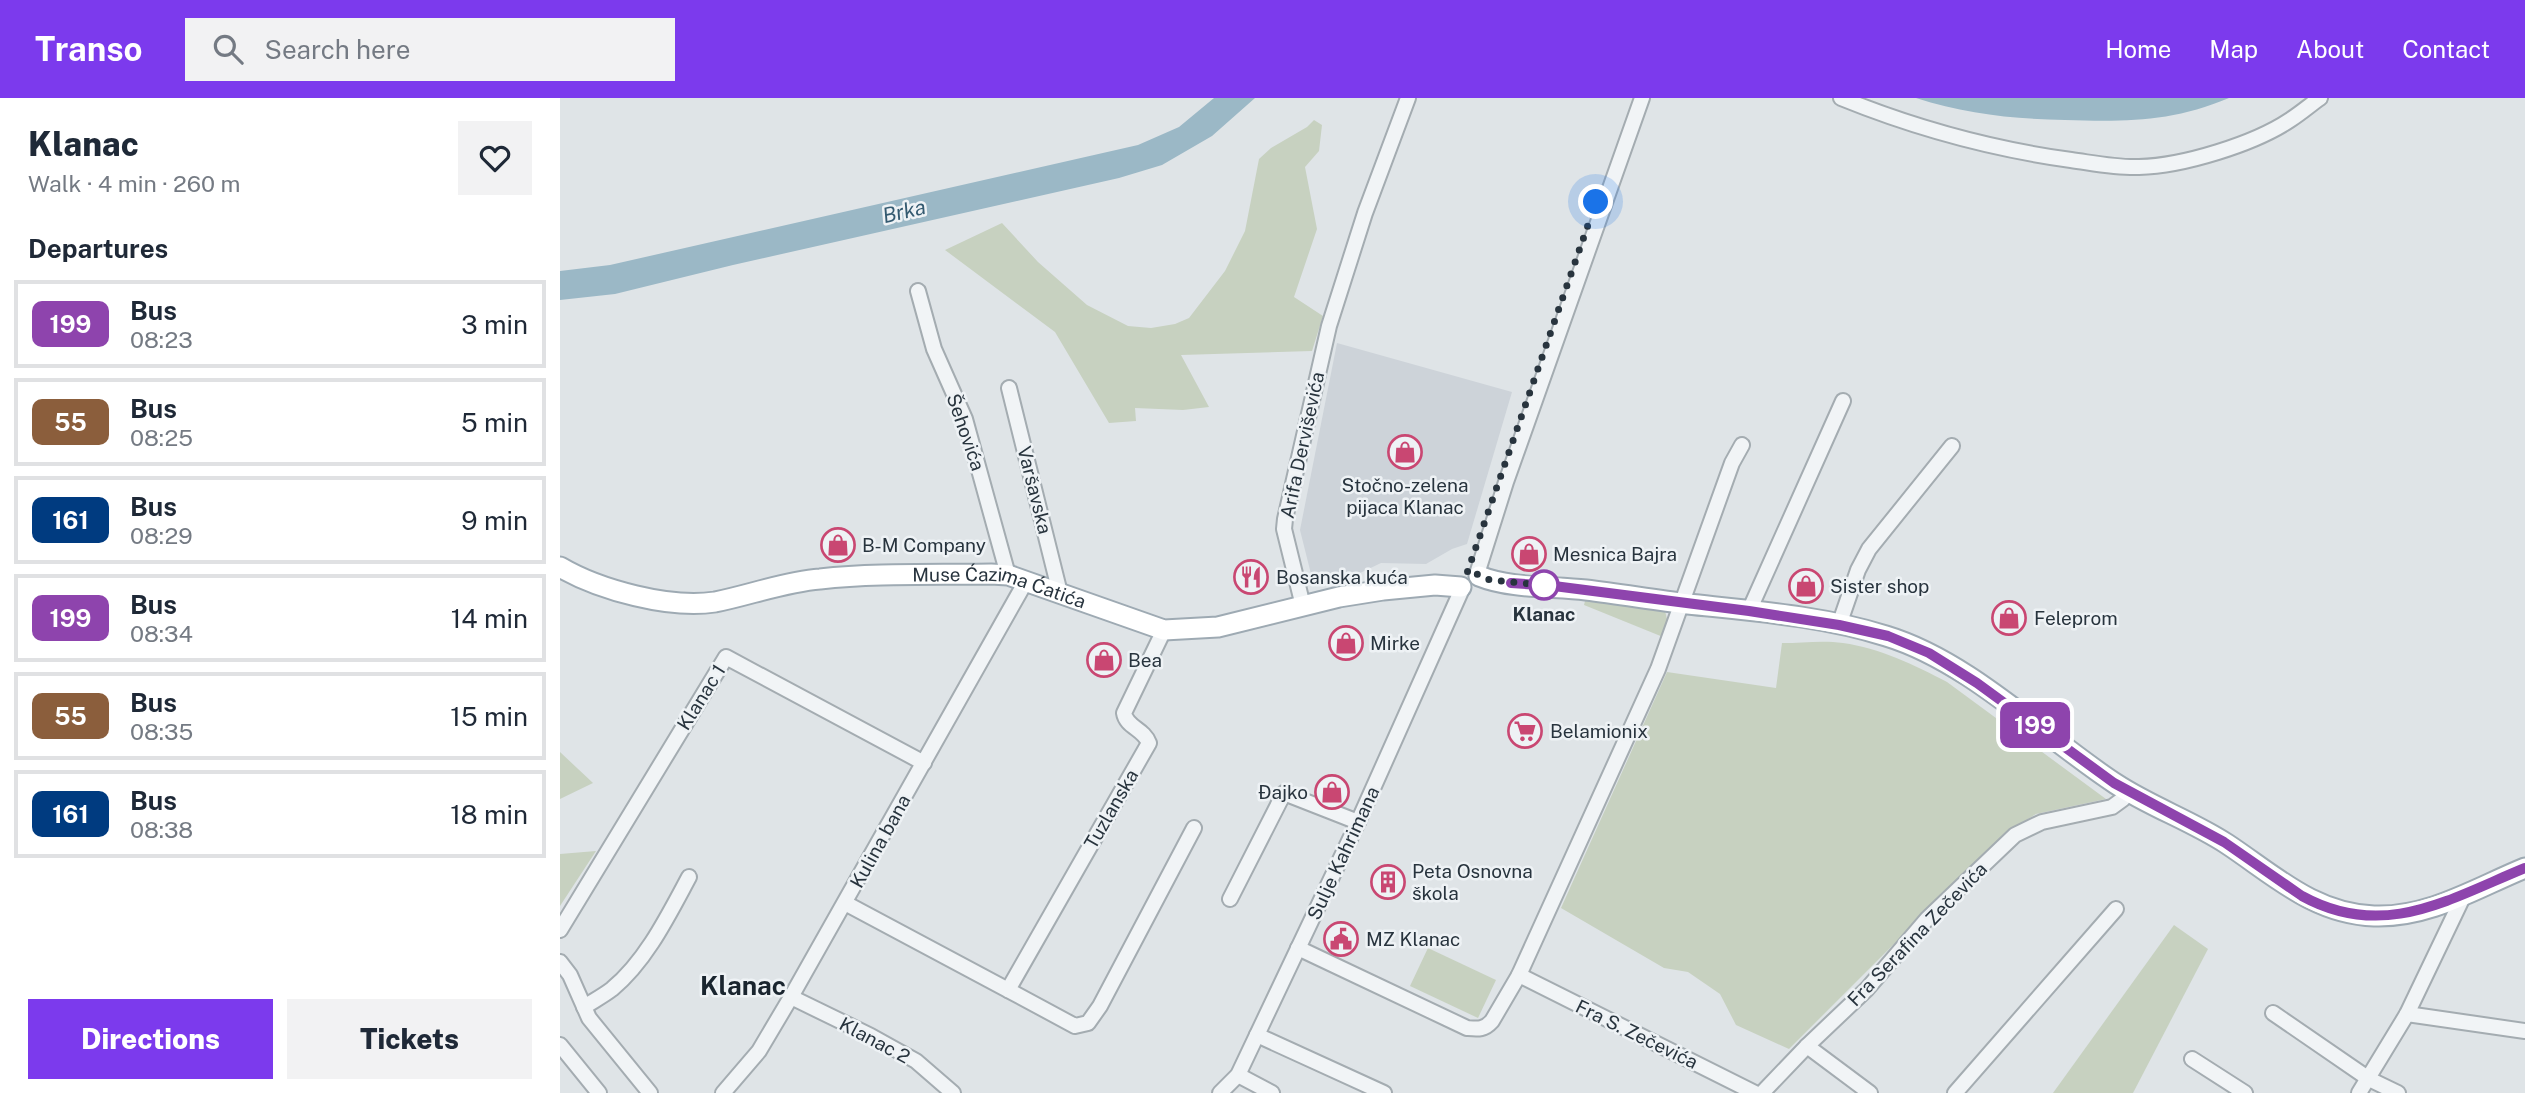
<!DOCTYPE html>
<html lang="en">
<head>
<meta charset="utf-8">
<style>
  body { margin:0; font-family:"Public Sans",sans-serif; background:#f2f2f3; color:#1f2937; height:100vh; display:flex; flex-direction:column; font-size:26px; white-space:nowrap }
  * { box-sizing:border-box; margin:0 }
  p { font-size:23px; color:#747a83 }
  .icon { flex:none; width:38px; height:38px; fill:none; stroke:currentColor; stroke-width:2; stroke-linecap:round; stroke-linejoin:round }
  .map { position:relative; flex:1; overflow:hidden }
  .drawer { display:flex; flex-direction:column; background:#fff; width:560px }
  .drawer>* { flex:none }
  .badge { padding:0 14px; border-radius:10px; font-size:24px; line-height:46px }
  .you { position:absolute; width:35px; height:35px; margin:-18px; border:5px solid #fff; border-radius:50%; background:#1a73e8; box-shadow:0 0 0 10px #1a73e833 }
  .map>.badge { position:absolute; translate:-50% -50%; box-shadow:0 0 0 4px #fff }
  h2 { padding:0 28px; font-size:26px; line-height:63px }
  .round { display:grid; place-items:center; flex:none; width:74px; height:74px; border-radius:0px; background:#f2f2f3 }
  .summary { display:flex; align-items:center; justify-content:space-between; height:119px; padding:0 28px }
  h1 { font-size:33px; font-weight:800; line-height:52px }
  .action { display:flex; gap:14px; margin-top:auto; padding:14px 28px }
  .action a { flex:1; height:80px; border-radius:0px; background:#7c3aed; color:#fff; font-size:28px; font-weight:800; line-height:80px; text-align:center }
  .action a+a { background:#f2f2f3; color:#1f2937 }
  ul { padding:0; list-style:none }
  li { display:flex; align-items:center; gap:21px; height:88px; margin:0 14px 10px; padding:0 14px; border:4px solid #e0e1e3; border-radius:0px }
  li div { flex:1 }
  li b { display:block; font-size:26px }
  li em { font-style:normal }
  li .badge { min-width:77px; font-weight:700; text-align:center }
  header { display:flex; align-items:center; gap:42px; box-sizing:border-box; height:98px; padding:0 35px; background:#7c3aed; color:#fff }
  header strong { font-size:33px }
  nav { display:flex; gap:38px; margin-inline-start:auto; font-size:24px }
  .search { width:490px; height:63px; background:#f2f2f3; display:flex; align-items:center; gap:18px; box-sizing:border-box; padding:0 24px; border-radius:0px; color:#747a83; font-size:26px }
  main { display:flex; flex:1; min-height:0 }
  .map>svg:first-child { display:block }
  .built { fill:#cdd3d9 }
  .green { fill:#c7d1c0 }
  .water { fill:#9bb8c6 }
  .lines { fill:none; stroke-linecap:round; stroke-linejoin:round }
  .minor-casing { stroke:#a4acb1; stroke-width:18 }
  .major-casing { stroke:#9eaab3; stroke-width:23 }
  .minor { stroke:#f1f4f6; stroke-width:14 }
  .major { stroke:#fff; stroke-width:19 }
  .line-casing { stroke:#fff; stroke-width:16 }
  .line { stroke:#8e44ad; stroke-width:10 }
  .walk { stroke:#28343e; stroke-width:7; stroke-dasharray:0 12.6 }
  .stop-dot { fill:#fff; stroke:#8e44ad; stroke-width:3.5 }
  .labels { text-anchor:middle; dominant-baseline:central; stroke-width:5; stroke-linejoin:round; paint-order:stroke }
  .street-label { font-size:19px; fill:#28343e; stroke:#eef2f5 }
  .poi-label { font-size:19px; fill:#28343e; stroke:#eef2f5; text-anchor:start }
  .stop-label { font-size:19px; font-weight:bold; fill:#28343e; stroke:#eef2f5 }
  .water-label { font-size:21px; font-style:italic; fill:#345a70; stroke:#eef2f5 }
  .district-label { font-size:26px; font-weight:bold; fill:#1a252f; stroke:#eef2f5 }
</style>
</head>
<body>
<header>
<strong>Transo</strong>
<div class="search"><svg class="icon" aria-label="search" viewBox="0 0 24 24"><circle cx="10" cy="10" r="6"/><path d="M15 15l6 6"/></svg>Search here</div>
<nav><a>Home</a><a>Map</a><a>About</a><a>Contact</a></nav>
</header>
<main>
<section class="drawer">
<div class="summary"><div><h1>Klanac</h1><p>Walk · 4 min · 260 m</p></div><a class="round"><svg class="icon" aria-label="heart" viewBox="0 0 24 24"><path d="M12 20l-8-8c-3-5 5-10 8-4 3-6 11-1 8 4z"/></svg></a></div>
<h2>Departures</h2>
<ul>
<li><span class="badge" style="background:#8e44ad;color:#fff">199</span><div><b>Bus</b><p>08:23</p></div><em>3 min</em></li>
<li><span class="badge" style="background:#8b5e3c;color:#fff">55</span><div><b>Bus</b><p>08:25</p></div><em>5 min</em></li>
<li><span class="badge" style="background:#003b80;color:#fff">161</span><div><b>Bus</b><p>08:29</p></div><em>9 min</em></li>
<li><span class="badge" style="background:#8e44ad;color:#fff">199</span><div><b>Bus</b><p>08:34</p></div><em>14 min</em></li>
<li><span class="badge" style="background:#8b5e3c;color:#fff">55</span><div><b>Bus</b><p>08:35</p></div><em>15 min</em></li>
<li><span class="badge" style="background:#003b80;color:#fff">161</span><div><b>Bus</b><p>08:38</p></div><em>18 min</em></li>
</ul>
<div class="action"><a>Directions</a><a>Tickets</a></div>
</section>
<div class="map">
<svg width="1965" height="995" viewBox="0 0 1965 995">
  <rect width="100%" height="100%" fill="#dfe4e7"/>
  <polygon class="built" points="777,245 952,294 907,446 892,451 866,466 821,465 798,476 753,484 740,432"/>
  <g class="green">
    <polygon points="754,22 762,27 759,53 745,69 757,131 734,199 763,218 752,253 621,257 649,309 623,312 575,310 576,323 549,325 495,234 385,152 442,125 478,164 527,207 568,228 591,230 615,226 629,220 665,173 685,133 699,61 711,50 747,29"/>
    <polygon points="1025,503 1105,513 1108,525 1103,539 1024,507"/>
    <path d="M 1222,545 C 1242,545 1263,542 1283,545 C 1319,550 1355,567 1387,584 L 1546,701 L 1476,716 L 1457,728 L 1407,773 L 1229,951 L 1176,927 L 1160,896 L 1128,874 L 1104,870 L 1001,810 L 1107,574 L 1216,590 Z"/>
    <polygon points="0,654 33,685 0,701"/>
    <polygon points="36,753 0,808 0,756"/>
    <polygon points="1614,827 1648,851 1573,995 1493,995"/>
    <polygon points="868,850 936,882 918,920 850,888"/>
  </g>
  <g class="water">
    <polygon points="654,0 695,0 652,38 602,67 559,80 173,167 55,196 0,202 0,173 50,167 578,47 619,29"/>
    <path d="M 1356,0 L 1669,0 C 1612,24 1565,24 1505,22 C 1454,21 1405,16 1356,0 Z"/>
  </g>
  <g class="lines">
    <g class="minor-casing">
      <g id="minor">
        <path d="M 1281,0 C 1355,30 1431,51 1511,62 C 1533,65 1557,70 1579,69 C 1623,68 1694,46 1730,22 C 1741,15 1750,7 1760,0"/>
        <polyline points="358,193 374,251 405,321 448,477"/>
        <polyline points="449,290 500,495"/>
        <polyline points="917,476 946,384 1082,0"/>
        <polyline points="743,508 724,431 725,421 769,228 805,115 848,0"/>
        <polyline points="1189,513 1283,303"/>
        <polyline points="1279,527 1298,472 1309,451 1392,348"/>
        <path d="M 604,532 L 564,615 C 566,629 584,631 589,645 L 448,892 L 515,928 L 528,925 L 540,908 L 634,730"/>
        <polyline points="670,801 724,695 798,724"/>
        <polyline points="285,805 448,892"/>
        <polyline points="0,832 166,559 364,665"/>
        <path d="M 738,850 L 907,930 C 918,931 924,932 932,923 L 959,877 L 1098,571 L 1172,365 L 1182,347"/>
        <polyline points="0,864 10,877 29,920 90,995"/>
        <polyline points="959,877 1195,995"/>
        <polyline points="231,899 311,938 356,963 393,995"/>
        <path d="M 24,909 C 33,903 43,898 52,891 C 86,863 108,818 129,779"/>
        <polyline points="1713,915 1809,981 1838,995"/>
        <polyline points="1847,916 1965,933"/>
        <polyline points="697,937 824,995"/>
        <polyline points="0,947 39,995"/>
        <polyline points="1247,948 1310,995"/>
        <polyline points="1632,961 1685,995"/>
        <polyline points="678,977 712,995"/>
        <polyline points="163,995 199,953 231,899 466,483"/>
        <polyline points="660,995 678,977 798,724 902,491"/>
        <polyline points="1202,995 1247,948 1307,891 1367,821 1455,737 1482,724 1552,709 1563,701 1568,693"/>
        <polyline points="1395,995 1556,811"/>
        <polyline points="1799,995 1847,916 1903,799"/>
      </g>
    </g>
    <g class="major-casing">
      <g id="major">
        <path id="s1" d="M 0,469 C 39,492 110,511 155,504 C 190,497 224,484 260,481 C 316,475 374,477 431,476 L 448,477 L 604,532 L 658,529 L 779,499 L 823,492 L 875,487 L 901,489"/>
        <path d="M 919,478 C 951,491 992,488 1026,492 C 1060,496 1094,502 1128,506 C 1194,513 1263,518 1326,538 C 1409,563 1484,639 1556,686 C 1591,709 1632,723 1667,746 C 1714,777 1754,816 1814,818 C 1869,820 1916,790 1965,770"/>
      </g>
    </g>
    <use href="#minor" class="minor"/>
    <use href="#major" class="major"/>
  </g>
  <g class="lines">
    <g class="line-casing">
      <path id="line" d="M 951,485 L 994,488 L 1189,513 L 1279,527 L 1328,538 L 1369,555 L 1417,585 L 1554,685 L 1664,744 L 1742,798 C 1824,843 1889,801 1965,770"/>
    </g>
    <use href="#line" class="line"/>
    <polyline class="walk" points="984,487 994,488 930,482 912,474 907,475 1036,104"/>
  </g>
  <defs>
    <g id="shop-ring" transform="scale(1.75)"><circle r="9.5" fill="#eef2f5" stroke="#c94772" stroke-width="1.5"/><path d="M-5-2.5h2.3a2.7 3.5 0 0 1 5.4 0H5L5.5 6h-11ZM-1.5-2.5h3a1.5 2.3 0 0 0-3 0Z" fill="#c94772"/></g>
    <g id="restaurant-ring" transform="scale(1.75)"><circle r="9.5" fill="#eef2f5" stroke="#c94772" stroke-width="1.5"/><path d="M-5-6h1v4h1v-4h1v4h1v-4h1v5L-1.5 .5V6h-2V.5L-5-1ZM5-6V6H3V1.5H1.5Q1.5-4 5-6Z" fill="#c94772"/></g>
    <g id="supermarket-ring" transform="scale(1.75)"><circle r="9.5" fill="#eef2f5" stroke="#c94772" stroke-width="1.5"/><path d="M-6-5.5h2.5l.6 2H6L4.5 2H-2.5L-4.4-4H-6ZM-1.5 3.2a1.3 1.3 0 1 0 .1 0ZM3 3.2a1.3 1.3 0 1 0 .1 0Z" fill="#c94772"/></g>
    <g id="building-ring" transform="scale(1.75)"><circle r="9.5" fill="#eef2f5" stroke="#c94772" stroke-width="1.5"/><path d="M-4-6H4V6H1V3H-1V6H-4ZM-2.5-4.3h1.7v1.8h-1.7ZM.8-4.3h1.7v1.8H.8ZM-2.5-1h1.7V.8h-1.7ZM.8-1h1.7V.8H.8Z" fill="#c94772"/></g>
    <g id="civic-ring" transform="scale(1.75)"><circle r="9.5" fill="#eef2f5" stroke="#c94772" stroke-width="1.5"/><path d="M-.6-6.5H3V-4.5H.6V-3L4-1V1h2V6H-6V1h2V-1L-.6-3ZM-1.2 2.5V6h2.4V2.5Z" fill="#c94772"/></g>
  </defs>
  <g fill-rule="evenodd">
    <use href="#shop-ring" x="845" y="354"/>
    <use href="#shop-ring" x="278" y="447"/>
    <use href="#shop-ring" x="969" y="456"/>
    <use href="#restaurant-ring" x="691" y="479"/>
    <use href="#shop-ring" x="1246" y="488"/>
    <use href="#shop-ring" x="1449" y="520"/>
    <use href="#shop-ring" x="786" y="545"/>
    <use href="#shop-ring" x="544" y="562"/>
    <use href="#supermarket-ring" x="965" y="633"/>
    <use href="#shop-ring" x="772" y="694"/>
    <use href="#building-ring" x="828" y="784"/>
    <use href="#civic-ring" x="781" y="841"/>
  </g>
  <circle class="stop-dot" cx="984" cy="487" r="14"/>
  <g class="labels">
    <g class="street-label">
      <text transform="translate(406 334) rotate(71)">Šehovića</text>
      <text transform="translate(742 347) rotate(-78)">Arifa Derviševića</text>
      <text transform="translate(475 392) rotate(76)">Varšavska</text>
      <text stroke="none"><textPath href="#s1" startOffset="450">Muse Ćazima Ćatića</textPath></text>
      <text transform="translate(141 599) rotate(-58)">Klanac 1</text>
      <text transform="translate(551 711) rotate(-60)">Tuzlanska</text>
      <text transform="translate(320 743) rotate(-61)">Kulina bana</text>
      <text transform="translate(783 755) rotate(-65)">Sulje Kahrimana</text>
      <text transform="translate(1357 836) rotate(-46)">Fra Serafina Zečevića</text>
      <text transform="translate(1077 936) rotate(26)">Fra S. Zečevića</text>
      <text transform="translate(315 942) rotate(28)">Klanac 2</text>
    </g>
    <g class="poi-label">
      <text x="845" y="387" text-anchor="middle">Stočno-zelena<tspan x="845" dy="22">pijaca Klanac</tspan></text>
      <text x="302" y="447">B-M Company</text>
      <text x="993" y="456">Mesnica Bajra</text>
      <text x="716" y="479">Bosanska kuća</text>
      <text x="1270" y="488">Sister shop</text>
      <text x="1474" y="520">Feleprom</text>
      <text x="810" y="545">Mirke</text>
      <text x="568" y="562">Bea</text>
      <text x="990" y="633">Belamionix</text>
      <text x="748" y="694" text-anchor="end">Đajko</text>
      <text x="852" y="773">Peta Osnovna<tspan x="852" dy="22">škola</tspan></text>
      <text x="806" y="841">MZ Klanac</text>
    </g>
    <g class="stop-label">
      <text x="984" y="516">Klanac</text>
    </g>
    <g class="water-label">
      <text transform="translate(344 113) rotate(-13)">Brka</text>
    </g>
    <g class="district-label">
      <text x="183" y="887">Klanac</text>
    </g>
  </g>
</svg>
<div class="you" style="left:1036px;top:104px"></div>
<b class="badge" style="left:1475px;top:627px;background:#8e44ad;color:#fff">199</b>
</div>
</main>
</body>
</html>
